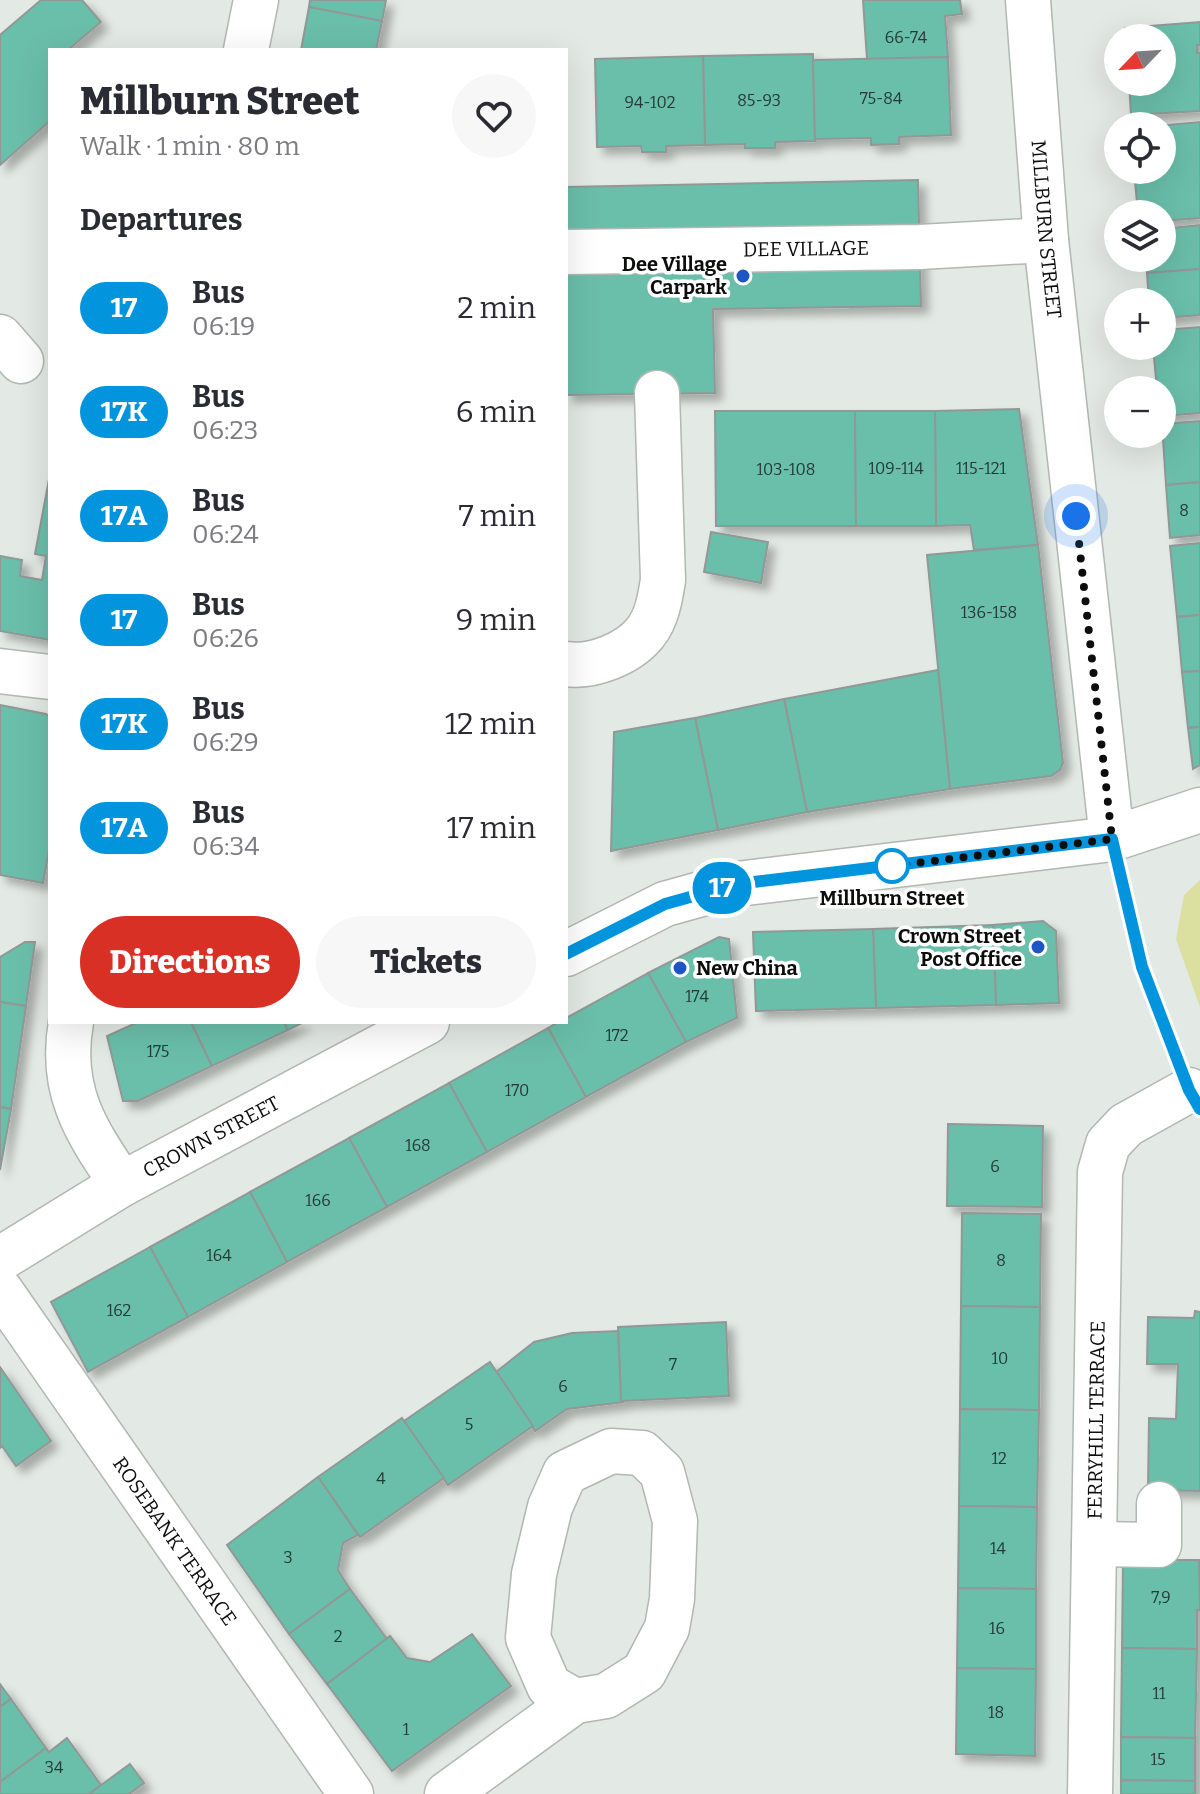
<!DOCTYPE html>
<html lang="en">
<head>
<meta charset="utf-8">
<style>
  body { margin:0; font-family:Bitter,serif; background:#f7f7f7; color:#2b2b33; height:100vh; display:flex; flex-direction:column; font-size:30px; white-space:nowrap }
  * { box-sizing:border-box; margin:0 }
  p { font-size:26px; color:#7c7c81 }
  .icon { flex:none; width:44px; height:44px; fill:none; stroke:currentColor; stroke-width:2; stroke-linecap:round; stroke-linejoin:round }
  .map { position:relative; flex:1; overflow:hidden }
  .details { position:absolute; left:48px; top:48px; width:520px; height:976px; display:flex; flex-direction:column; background:#fff; border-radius:0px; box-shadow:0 8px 32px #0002 }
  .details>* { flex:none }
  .badge { padding:0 16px; border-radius:26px; font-size:28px; line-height:52px }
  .needle { width:52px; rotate:245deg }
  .fabs { position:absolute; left:1104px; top:24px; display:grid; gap:16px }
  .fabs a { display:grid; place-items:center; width:72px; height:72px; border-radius:50%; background:#fff; box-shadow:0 8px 32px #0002; font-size:40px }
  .you { position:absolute; width:40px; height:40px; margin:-20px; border:6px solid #fff; border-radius:50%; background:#1a73e8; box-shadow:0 0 0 12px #1a73e833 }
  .map>.badge { position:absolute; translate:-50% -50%; box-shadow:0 0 0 4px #fff }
  h2 { padding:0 32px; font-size:30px; line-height:72px }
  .round { display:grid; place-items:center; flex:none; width:84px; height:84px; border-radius:42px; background:#f7f7f7 }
  .head { display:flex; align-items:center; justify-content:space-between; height:136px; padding:0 32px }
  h1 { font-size:38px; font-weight:800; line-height:60px }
  .cta { display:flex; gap:16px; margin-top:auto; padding:16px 32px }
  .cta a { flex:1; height:92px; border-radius:48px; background:#d93025; color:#fff; font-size:32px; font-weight:800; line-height:92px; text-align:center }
  .cta a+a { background:#f7f7f7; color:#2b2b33 }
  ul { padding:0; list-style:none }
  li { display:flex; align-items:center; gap:24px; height:104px; padding:0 32px }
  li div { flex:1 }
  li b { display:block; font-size:30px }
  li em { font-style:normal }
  li .badge { min-width:88px; font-weight:700; text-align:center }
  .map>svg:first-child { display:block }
  .green { fill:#dbdfa0 }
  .building { fill:#6abfaa; stroke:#919896; stroke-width:2; filter:url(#shadow) }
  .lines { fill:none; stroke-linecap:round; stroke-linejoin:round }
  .minor-casing { stroke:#b1b7b2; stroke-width:47 }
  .minor { stroke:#fff; stroke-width:44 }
  .line-casing { stroke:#fff; stroke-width:18 }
  .line { stroke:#0295dd; stroke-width:12 }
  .walk { stroke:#0c0e0c; stroke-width:8; stroke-dasharray:0 14.4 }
  .poi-dot { fill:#1d56c2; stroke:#fff; stroke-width:3 }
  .stop-dot { fill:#fff; stroke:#0295dd; stroke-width:4 }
  .labels { text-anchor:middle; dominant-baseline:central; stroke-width:7; stroke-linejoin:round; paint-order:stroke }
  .number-label { font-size:16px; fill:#243a34 }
  .street-label { font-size:20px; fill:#0c0e0c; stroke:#fff }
  .poi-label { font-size:20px; font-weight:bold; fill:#0c0e0c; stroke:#fff; text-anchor:end }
  .stop-label { font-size:20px; font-weight:bold; fill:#0c0e0c; stroke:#fff }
</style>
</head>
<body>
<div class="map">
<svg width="1200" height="1794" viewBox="0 0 1200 1794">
  <defs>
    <filter id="shadow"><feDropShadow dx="7" dy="7" stdDeviation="4" flood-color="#0004"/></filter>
  </defs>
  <rect width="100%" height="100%" fill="#e3e9e5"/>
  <polygon class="green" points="1200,880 1200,1007 1176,939 1184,895"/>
  <g class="building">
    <polygon points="41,0 82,0 101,22 68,50 50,50 50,121 0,165 0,35"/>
    <polygon points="310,0 386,0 382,21 309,7"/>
    <polygon points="863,0 960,0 962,14 945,16 948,57 867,59"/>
    <polygon points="309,7 382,21 376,50 301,50"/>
    <polygon points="1200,22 1200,45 1197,45 1197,53 1200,53 1200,111 1131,115 1129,82 1162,82 1162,38 1126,38 1125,28"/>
    <polygon points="813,54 815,141 775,142 775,148 745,148 745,144 705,145 703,56"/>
    <polygon points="703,56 705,145 666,146 666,152 642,152 641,146 597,147 595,59"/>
    <polygon points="948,57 951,135 899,137 899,144 871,145 871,138 815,139 813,60"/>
    <polygon points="1200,122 1200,218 1162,221 1162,214 1138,214 1134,170 1162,170 1162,126 1156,126"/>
    <polygon points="918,180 921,306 713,309 715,393 566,395 566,187"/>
    <polygon points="1200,225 1200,269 1147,273 1146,258 1162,258 1162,229"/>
    <polygon points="1200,269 1200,315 1162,318 1162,302 1149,302 1147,273"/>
    <polygon points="1200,327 1200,413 1162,416 1162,390 1157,390 1153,346 1162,346 1162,330"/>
    <polygon points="1019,409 1038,545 974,550 970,525 936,526 935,411"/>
    <polygon points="715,411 855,411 856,526 716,526"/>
    <polygon points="855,411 935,411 936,526 856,526"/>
    <polygon points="1200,421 1200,482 1166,485 1162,424"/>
    <polygon points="50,474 50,640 0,631 0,556 22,560 20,576 42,580 46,556 35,554"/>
    <polygon points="1200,482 1200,535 1170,538 1166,485"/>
    <polygon points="711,532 768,542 761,583 704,572"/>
    <polygon points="1200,543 1200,615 1177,617 1170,546"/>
    <polygon points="1038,545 1063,763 1060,770 1051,776 950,789 927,555"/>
    <polygon points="1200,615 1200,671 1182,672 1177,617"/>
    <polygon points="938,670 950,789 807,812 784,699"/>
    <polygon points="1200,671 1200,727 1188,728 1182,672"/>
    <polygon points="784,699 807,812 718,830 695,718"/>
    <polygon points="0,705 46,714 50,717 50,845 43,883 0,875"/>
    <polygon points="695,718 718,830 611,851 614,732"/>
    <polygon points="1200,727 1200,765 1193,769 1188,728"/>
    <polygon points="1043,921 1056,931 1059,1003 996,1005 993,925"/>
    <polygon points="993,925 996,1005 876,1008 873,929"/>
    <polygon points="873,929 876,1008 756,1011 753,932"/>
    <polygon points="719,937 729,939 737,1018 686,1042 648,973"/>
    <polygon points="25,942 35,942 26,1006 0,1002 0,957"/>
    <polygon points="648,973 686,1042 586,1097 548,1028 558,1022 566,1022 566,1018"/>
    <polygon points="0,1002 26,1006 11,1109 0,1107"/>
    <polygon points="138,1022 191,1022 212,1066 138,1101 123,1101 107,1036"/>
    <polygon points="191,1022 284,1022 288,1030 212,1066"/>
    <polygon points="284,1022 304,1022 288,1030"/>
    <polygon points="548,1028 586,1097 487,1152 449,1083"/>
    <polygon points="449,1083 487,1152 387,1207 349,1138"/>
    <polygon points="0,1107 11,1109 0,1170"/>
    <polygon points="948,1124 1043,1126 1042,1207 947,1206"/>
    <polygon points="349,1138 387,1207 287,1262 250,1192"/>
    <polygon points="250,1192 287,1262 188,1317 150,1247"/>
    <polygon points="962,1213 1041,1214 1040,1307 961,1306"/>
    <polygon points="150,1247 188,1317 88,1372 51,1302"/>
    <polygon points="961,1306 1040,1307 1039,1410 960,1409"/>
    <polygon points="1195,1311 1200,1312 1200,1491 1148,1490 1149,1418 1176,1419 1178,1364 1147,1364 1148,1317 1194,1318"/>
    <polygon points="726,1322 729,1396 621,1401 618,1327"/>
    <polygon points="618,1331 621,1401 624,1402 567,1409 535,1431 496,1372 534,1342 572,1333"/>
    <polygon points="490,1362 533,1426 448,1485 404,1421"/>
    <polygon points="0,1367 51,1441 16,1466 2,1446 0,1448"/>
    <polygon points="960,1409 1039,1410 1037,1507 959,1506"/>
    <polygon points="402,1418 444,1478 360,1537 318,1477"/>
    <polygon points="318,1477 358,1535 343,1543 338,1570 350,1589 289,1634 227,1545"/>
    <polygon points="959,1506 1037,1507 1036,1589 958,1588"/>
    <polygon points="1123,1560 1199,1560 1200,1610 1197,1610 1197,1649 1122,1648"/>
    <polygon points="958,1588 1036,1589 1036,1669 957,1668"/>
    <polygon points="350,1589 387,1639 327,1684 289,1634"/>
    <polygon points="472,1634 511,1686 392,1771 327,1684 390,1636 407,1658 430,1662"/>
    <polygon points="1122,1648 1197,1649 1195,1738 1121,1737"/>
    <polygon points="957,1668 1036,1669 1035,1756 956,1754"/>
    <polygon points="0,1684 11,1699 0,1707"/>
    <polygon points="11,1699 46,1748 0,1782 0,1707"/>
    <polygon points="1121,1737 1195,1738 1195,1781 1121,1780"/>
    <polygon points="67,1738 101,1785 89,1794 0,1794 0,1782 46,1748 49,1752"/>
    <polygon points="130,1764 144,1783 129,1794 89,1794"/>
    <polygon points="1121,1780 1195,1781 1195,1794 1121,1794"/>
  </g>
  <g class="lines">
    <g class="minor-casing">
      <g id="minor">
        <path id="s1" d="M 1028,0 L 1046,240 L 1112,839"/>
        <polyline points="246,50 256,0"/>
        <path id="s2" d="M 566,252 L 920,247 L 1046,240"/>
        <polyline points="0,337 21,361"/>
        <path d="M 566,664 C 592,668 628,654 645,633 C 657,618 660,599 663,580 L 657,393"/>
        <polyline points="0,671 50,677"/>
        <polyline points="566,954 665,904 737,884 1112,839 1200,810"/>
        <path d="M 71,1022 C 59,1090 85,1130 122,1184"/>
        <path id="s3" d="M 0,1259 L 122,1184 L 427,1022"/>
        <path id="s4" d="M 0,1290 L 351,1794"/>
        <polygon points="611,1451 642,1453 662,1472 675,1521 672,1599 667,1628 644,1672 606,1696 575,1701 549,1686 528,1638 534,1574 550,1507 565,1473"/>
        <polyline points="1094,1544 1159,1545 1159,1504"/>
        <polyline points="447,1794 575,1701"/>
        <path id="s5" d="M 1090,1794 L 1100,1172 L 1108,1144 L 1126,1125 L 1189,1090"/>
      </g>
    </g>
    <use href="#minor" class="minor"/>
  </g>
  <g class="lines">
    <g class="line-casing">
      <polyline id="line" points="566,954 665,904 737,884 1112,839 1142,967 1189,1090 1200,1109"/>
    </g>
    <use href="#line" class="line"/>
    <polyline class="walk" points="892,866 1112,839 1076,516"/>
  </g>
  <g class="poi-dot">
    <circle cx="743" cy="276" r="8"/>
    <circle cx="1038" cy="947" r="8"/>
    <circle cx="680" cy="968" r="8"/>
  </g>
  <circle class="stop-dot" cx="892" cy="866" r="16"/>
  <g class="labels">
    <g class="number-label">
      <text x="906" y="37">66-74</text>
      <text x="881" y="98">75-84</text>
      <text x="759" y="100">85-93</text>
      <text x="650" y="102">94-102</text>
      <text x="896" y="468">109-114</text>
      <text x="981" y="468">115-121</text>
      <text x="786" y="469">103-108</text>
      <text x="1184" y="510">8</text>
      <text x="989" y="612">136-158</text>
      <text x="697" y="996">174</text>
      <text x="617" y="1035">172</text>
      <text x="158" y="1051">175</text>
      <text x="517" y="1090">170</text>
      <text x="418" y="1145">168</text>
      <text x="995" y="1166">6</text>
      <text x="318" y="1200">166</text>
      <text x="219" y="1255">164</text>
      <text x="1001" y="1260">8</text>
      <text x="119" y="1310">162</text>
      <text x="1000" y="1358">10</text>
      <text x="673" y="1364">7</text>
      <text x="563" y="1386">6</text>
      <text x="469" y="1424">5</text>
      <text x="999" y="1458">12</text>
      <text x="381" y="1478">4</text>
      <text x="998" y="1548">14</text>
      <text x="288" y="1557">3</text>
      <text x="1161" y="1597">7,9</text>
      <text x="997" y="1628">16</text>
      <text x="338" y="1636">2</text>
      <text x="1159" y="1693">11</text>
      <text x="996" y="1712">18</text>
      <text x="406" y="1729">1</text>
      <text x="1158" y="1759">15</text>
      <text x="54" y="1767">34</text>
    </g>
    <g class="street-label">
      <text stroke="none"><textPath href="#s1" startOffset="230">MILLBURN STREET</textPath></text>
      <text stroke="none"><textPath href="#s2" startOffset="240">DEE VILLAGE</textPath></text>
      <text stroke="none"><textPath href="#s3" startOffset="244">CROWN STREET</textPath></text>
      <text stroke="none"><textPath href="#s5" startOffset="374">FERRYHILL TERRACE</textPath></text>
      <text stroke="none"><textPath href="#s4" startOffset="306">ROSEBANK TERRACE</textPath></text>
    </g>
    <g class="poi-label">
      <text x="727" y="264">Dee Village<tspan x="727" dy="23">Carpark</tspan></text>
      <text x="1022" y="936">Crown Street<tspan x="1022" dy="23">Post Office</tspan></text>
      <text x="696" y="968" text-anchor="start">New China</text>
    </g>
    <g class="stop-label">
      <text x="892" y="898">Millburn Street</text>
    </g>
  </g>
</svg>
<div class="fabs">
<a><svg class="needle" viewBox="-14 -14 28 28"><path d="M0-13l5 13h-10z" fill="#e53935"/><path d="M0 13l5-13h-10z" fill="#7c7c81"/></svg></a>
<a><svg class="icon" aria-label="locate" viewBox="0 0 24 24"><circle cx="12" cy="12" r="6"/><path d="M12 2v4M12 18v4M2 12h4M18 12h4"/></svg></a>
<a><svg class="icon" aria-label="layers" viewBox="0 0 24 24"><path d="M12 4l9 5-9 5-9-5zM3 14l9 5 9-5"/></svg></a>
<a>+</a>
<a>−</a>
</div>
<div class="you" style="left:1076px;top:516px"></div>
<b class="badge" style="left:722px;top:888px;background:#0295dd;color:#fff">17</b>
<section class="details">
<div class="head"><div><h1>Millburn Street</h1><p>Walk · 1 min · 80 m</p></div><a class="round"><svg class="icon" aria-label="heart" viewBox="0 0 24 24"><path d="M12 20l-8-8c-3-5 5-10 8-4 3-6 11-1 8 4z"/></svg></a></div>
<h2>Departures</h2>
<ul>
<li><span class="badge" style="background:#0295dd;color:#fff">17</span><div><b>Bus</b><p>06:19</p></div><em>2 min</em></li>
<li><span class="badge" style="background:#0295dd;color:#fff">17K</span><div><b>Bus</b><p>06:23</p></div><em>6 min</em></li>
<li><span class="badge" style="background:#0295dd;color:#fff">17A</span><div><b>Bus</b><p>06:24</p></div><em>7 min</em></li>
<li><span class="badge" style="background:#0295dd;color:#fff">17</span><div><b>Bus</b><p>06:26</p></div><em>9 min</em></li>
<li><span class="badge" style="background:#0295dd;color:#fff">17K</span><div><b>Bus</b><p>06:29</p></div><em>12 min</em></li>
<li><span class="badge" style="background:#0295dd;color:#fff">17A</span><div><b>Bus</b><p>06:34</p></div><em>17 min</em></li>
</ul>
<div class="cta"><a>Directions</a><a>Tickets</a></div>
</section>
</div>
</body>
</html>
